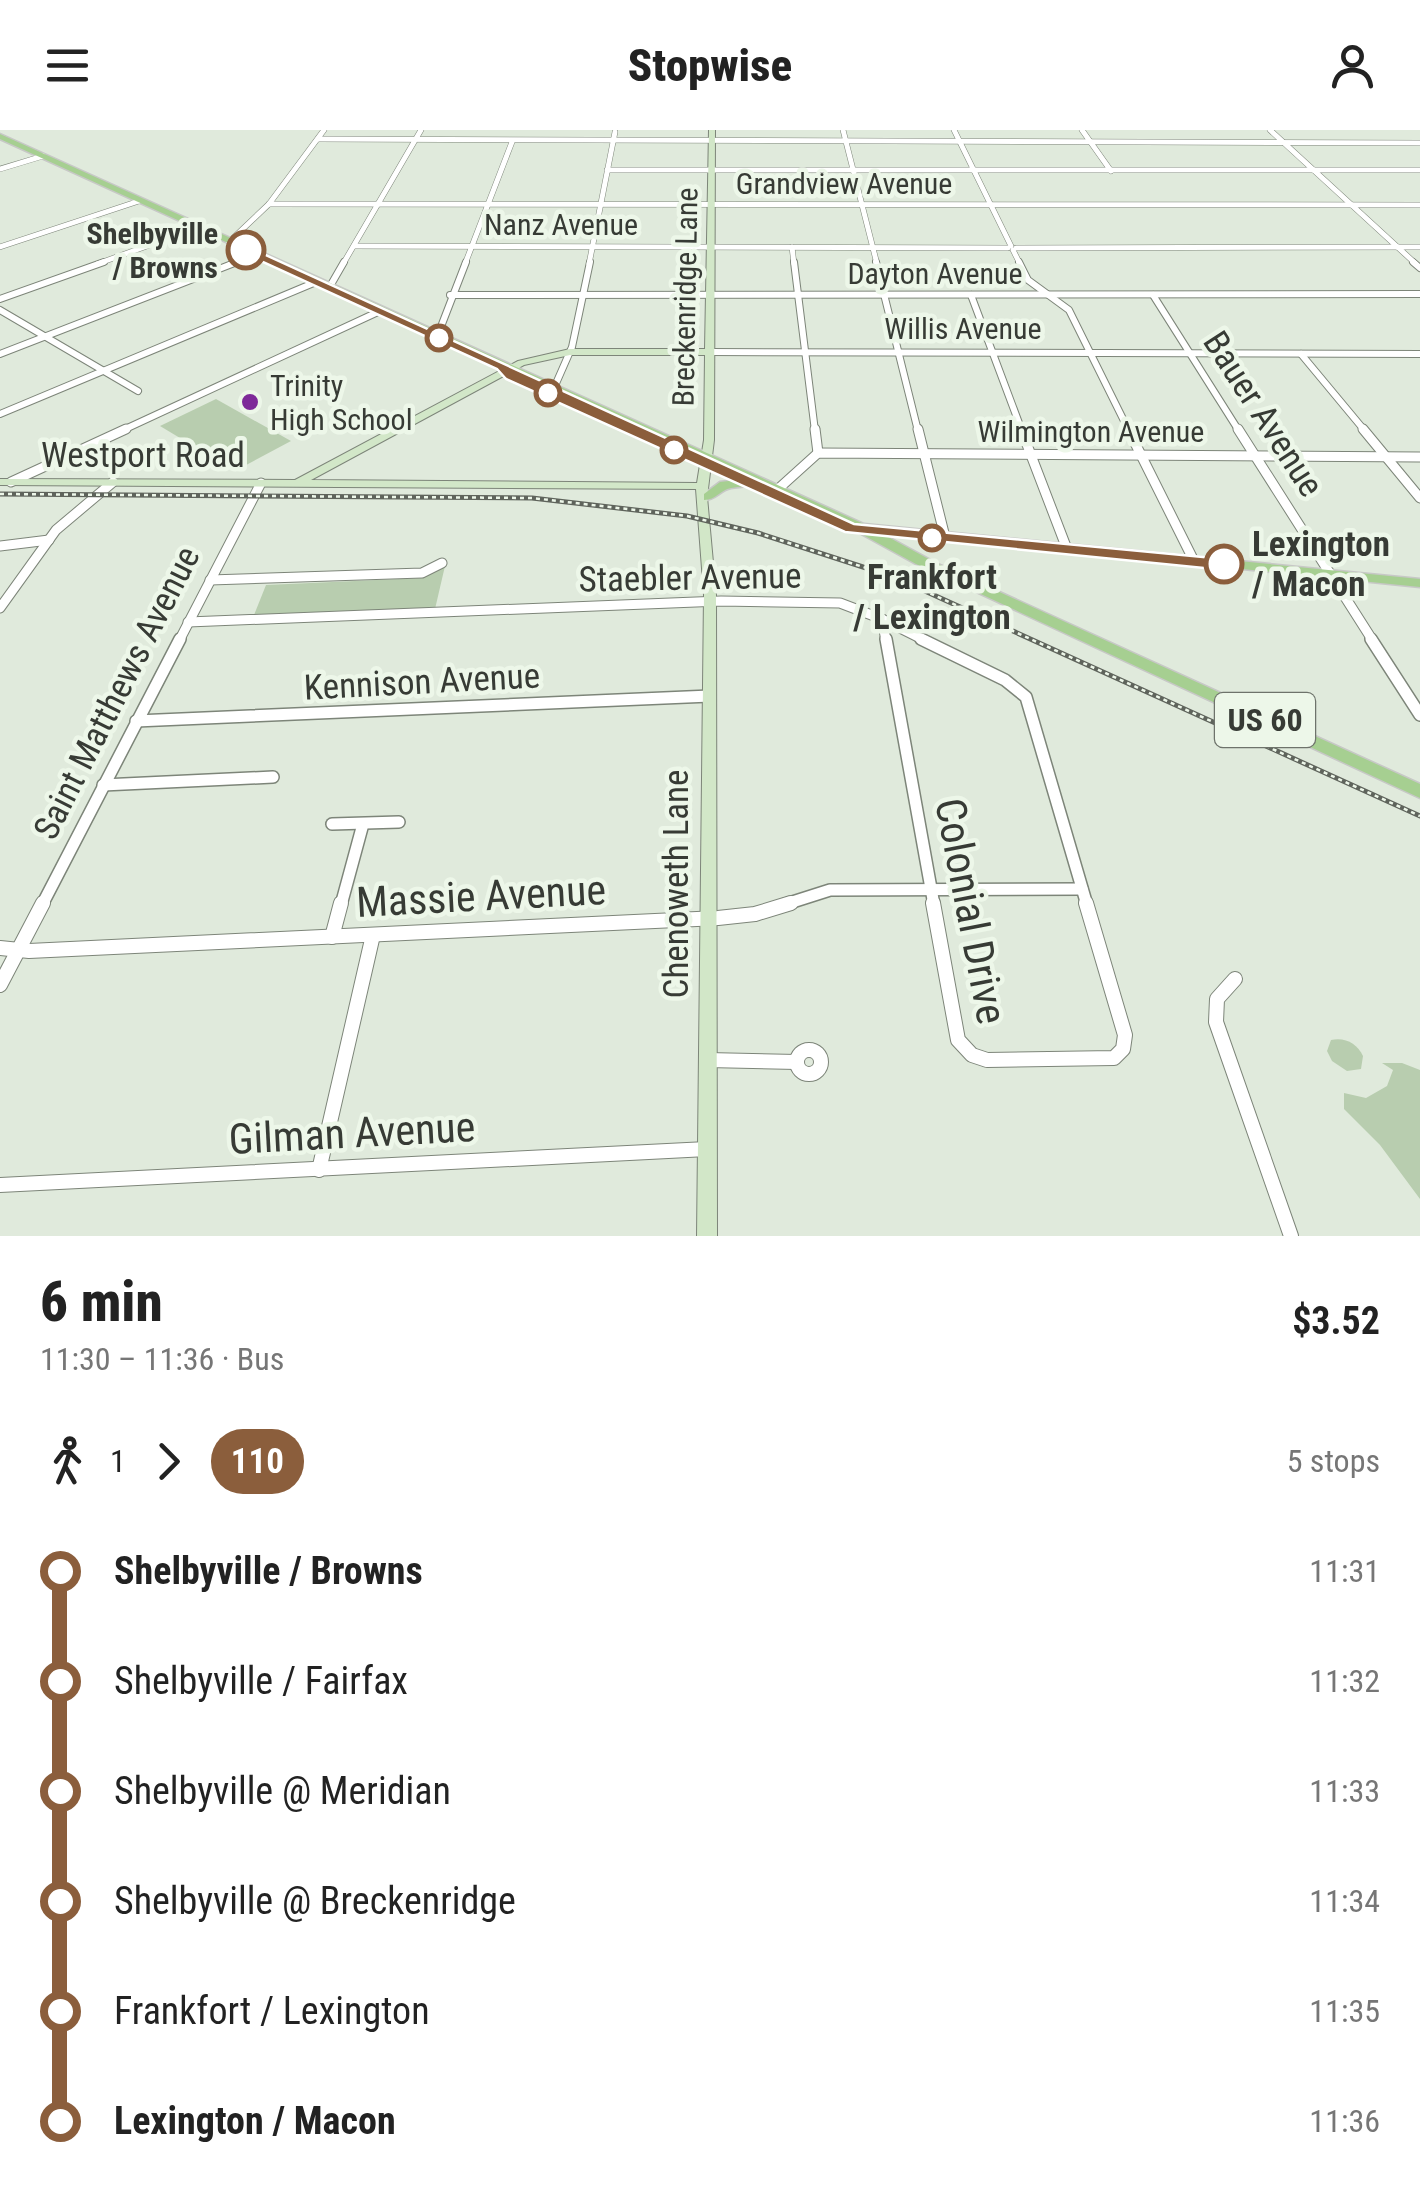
<!DOCTYPE html>
<html lang="en">
<head>
<meta charset="utf-8">
<style>
  body { margin:0; font-family:"Roboto Condensed",sans-serif; background:#f6f6f6; color:#222; height:100vh; display:flex; flex-direction:column; font-size:38px; white-space:nowrap }
  * { box-sizing:border-box; margin:0 }
  p { font-size:32px; color:#767676 }
  .icon { flex:none; width:55px; height:55px; fill:none; stroke:currentColor; stroke-width:2; stroke-linecap:round; stroke-linejoin:round }
  .map { position:relative; height:1106px; overflow:hidden }
  .side { display:flex; flex-direction:column; background:#fff; flex:1 }
  .side>* { flex:none }
  .badge { padding:0 20px; border-radius:32px; font-size:35px; line-height:65px }
  .map>.badge { position:absolute; translate:-50% -50%; box-shadow:0 0 0 5px #fff }
  .legs { display:flex; align-items:center; gap:15px; height:110px; padding:0 40px; font-size:32px }
  .legs p { margin-inline-start:auto }
  .overview { display:flex; align-items:center; justify-content:space-between; height:170px; padding:0 40px }
  h1 { font-size:55px; font-weight:800; line-height:75px }
  ul { padding:0 40px; list-style:none }
  li { display:flex; align-items:center; gap:35px; height:110px; font-size:38px }
  li i { display:grid; place-items:center; width:15px; height:100%; margin:0 12px; background:currentColor }
  li i::after { content:''; width:25px; height:25px; margin:-12px; border:8px solid; border-radius:50%; background:#fff }
  li p { margin-inline-start:auto }
  li:first-child i { background:linear-gradient(#0000 50%,currentColor 0) }
  li:last-child i { background:linear-gradient(currentColor 50%,#0000 0) }
  header { display:flex; justify-content:space-between; align-items:center; height:130px; padding:0 40px; background:#fff; font-size:45px; font-weight:800 }
  .map>svg:first-child { display:block }
  .green { fill:#b8cdaf }
  .lines { fill:none; stroke-linecap:round; stroke-linejoin:round }
  .street-far4-casing { stroke:#7d8579; stroke-width:6 }
  .street-far3-casing { stroke:#7d8579; stroke-width:8 }
  .street-far2-casing { stroke:#7d8579; stroke-width:11 }
  .street-far1-casing { stroke:#7d8579; stroke-width:14 }
  .street-casing { stroke:#7d8579; stroke-width:16 }
  .secondary-casing { stroke:#7d8579; stroke-width:2 }
  .primary-casing { stroke:#c7c8c6; stroke-width:3 }
  .street-far4 { stroke:#fff; stroke-width:5 }
  .street-far3 { stroke:#fff; stroke-width:6 }
  .street-far2 { stroke:#fff; stroke-width:9 }
  .street-far1 { stroke:#fff; stroke-width:11 }
  .street { stroke:#fff; stroke-width:14 }
  .secondary { fill:#d2e7c8; fill-rule:evenodd }
  .primary { fill:#a6cf91; fill-rule:evenodd }
  .rail-casing { stroke:#5f645c; stroke-width:5 }
  .rail { stroke:#edf7e9; stroke-width:2.5; stroke-dasharray:4; stroke-linecap:butt }
  .line-1 { fill:#8b5e3c; stroke:#fff; stroke-width:2.5 }
  .stop-1-dot { fill:#fff; stroke:#8b5e3c; stroke-width:5 }
  .poi-dot { fill:#7e2a99; stroke:#edf7e9; stroke-width:4 }
  .labels { text-anchor:middle; dominant-baseline:central; stroke-width:9; stroke-linejoin:round; paint-order:stroke }
  .far-street-label { font-size:30px; fill:#373b35; stroke:#edf7e9 }
  .far-stop-label { font-size:30px; font-weight:bold; fill:#373b35; stroke:#edf7e9; text-anchor:end }
  .far-poi-label { font-size:30px; fill:#373b35; stroke:#edf7e9; text-anchor:start }
  .shield { fill:#edf7e9; stroke:#6e736b; stroke-width:2.5 }
  .shield-label { font-size:32px; font-weight:bold; fill:#373b35 }
  .street-label { font-size:35px; fill:#373b35; stroke:#edf7e9 }
  .stop-label { font-size:35px; font-weight:bold; fill:#373b35; stroke:#edf7e9; text-anchor:start }
  .near-street-label { font-size:42px; fill:#373b35; stroke:#edf7e9 }
</style>
</head>
<body>
<header><svg class="icon" aria-label="menu" viewBox="0 0 24 24"><path d="M4 6h16M4 12h16M4 18h16"/></svg>Stopwise<svg class="icon" aria-label="person" viewBox="0 0 24 24"><circle cx="12" cy="8" r="4"/><path d="M4 21q1-7 8-7t8 7"/></svg></header>
<div class="map">
<svg width="1420" height="1106" viewBox="0 0 1420 1106">
  <rect width="100%" height="100%" fill="#e0eadc"/>
  <g class="green">
    <polygon points="216,269 291,311 235,341 160,296"/>
    <polygon points="445,436 435,479 254,485 266,455 421,448"/>
    <path d="M 1331,910 C 1346,907 1357,914 1363,926 L 1361,939 L 1347,941 L 1332,931 L 1327,921 Z"/>
    <polygon points="1382,933 1402,933 1420,940 1420,1069 1380,1015 1344,979 1344,963 1366,968 1387,956 1393,940"/>
  </g>
  <g class="lines">
    <g class="street-far4-casing">
      <g id="street-far4">
        <polyline points="843,0 877,134"/>
        <polyline points="954,0 1011,116"/>
        <polyline points="1082,0 1111,41"/>
        <polyline points="1270,0 1416,134"/>
        <polyline points="318,9 1420,13"/>
        <polyline points="0,39 43,26"/>
        <polyline points="607,40 1420,40"/>
        <polyline points="269,74 1420,75"/>
        <polyline points="229,112 269,74 324,0"/>
        <polyline points="354,116 1008,118"/>
        <polyline points="0,117 139,71"/>
        <polyline points="792,117 794,134"/>
        <polyline points="1016,118 1420,117"/>
        <polyline points="1013,120 1020,134"/>
        <polyline points="97,134 197,98"/>
        <polyline points="230,134 256,124"/>
        <polyline points="343,134 421,0"/>
        <polyline points="465,134 512,12"/>
        <polyline points="589,134 615,2"/>
      </g>
    </g>
    <g class="street-far3-casing">
      <g id="street-far3">
        <polyline points="794,132 815,301"/>
        <polyline points="876,132 918,301"/>
        <polyline points="1019,132 1028,150 1069,180 1129,301"/>
        <polyline points="1413,132 1420,138"/>
        <polyline points="329,158 344,132"/>
        <polyline points="450,165 1420,164"/>
        <polyline points="971,165 1022,301"/>
        <polyline points="1153,165 1239,301"/>
        <polyline points="0,169 104,132"/>
        <polyline points="0,180 138,261"/>
        <polyline points="437,207 466,132"/>
        <polyline points="709,222 1420,224"/>
        <polyline points="0,224 237,132"/>
        <polyline points="1301,224 1365,301"/>
        <polyline points="554,258 572,217 590,132"/>
        <polyline points="0,284 316,152"/>
        <polyline points="121,301 380,181"/>
      </g>
    </g>
    <g class="street-far2-casing">
      <g id="street-far2">
        <polyline points="815,299 818,323"/>
        <polyline points="918,299 945,407"/>
        <polyline points="1021,299 1067,419"/>
        <polyline points="1128,299 1194,431"/>
        <polyline points="1238,299 1373,511"/>
        <polyline points="1363,299 1420,368"/>
        <polyline points="11,352 126,299"/>
        <polyline points="777,360 818,323 1420,327"/>
        <polyline points="0,416 49,410"/>
        <polyline points="210,450 422,443 442,433"/>
        <polyline points="0,478 56,400 113,352"/>
        <polyline points="882,489 926,511"/>
        <polyline points="882,489 886,511"/>
        <polyline points="188,492 721,471 840,473 882,489"/>
        <polyline points="179,511 261,353"/>
      </g>
    </g>
    <g class="street-far1-casing">
      <g id="street-far1">
        <polyline points="886,509 934,775"/>
        <polyline points="921,509 1005,550 1026,567 1087,775"/>
        <polyline points="1371,509 1420,585"/>
        <polyline points="136,591 710,566"/>
        <polyline points="103,655 273,647"/>
        <polyline points="332,694 399,692"/>
        <polyline points="42,775 180,509"/>
        <polyline points="341,775 363,694"/>
        <polyline points="783,775 830,760 1082,759"/>
      </g>
    </g>
    <g class="street-casing">
      <g id="street">
        <polyline points="933,773 958,910 972,925 987,930 1114,928 1123,919 1125,905 1086,773"/>
        <polyline points="332,807 341,773"/>
        <polyline points="0,818 29,821 718,788 755,784 791,773"/>
        <polyline points="1235,849 1217,869 1216,892 1291,1106"/>
        <polyline points="0,855 43,773"/>
        <circle cx="809" cy="932" r="12"/>
        <polyline points="707,930 797,932"/>
        <polyline points="319,1040 373,805"/>
        <polyline points="0,1055 707,1019"/>
      </g>
    </g>
    <g class="secondary-casing">
      <path id="secondary" d="M 709,0 L 715,0 L 714,310 L 707,367 L 716,465 L 717,1106 L 697,1106 L 704,465 L 696,359 L 0,355 L 0,349 L 295,350 L 518,231 L 570,219 L 705,219 ZM 570,225 L 705,225 L 704,310 L 697,353 L 311,350 L 524,235 Z"/>
    </g>
    <g class="primary-casing">
      <path id="primary" d="M 0,4 L 864,394 L 1420,449 L 1420,457 L 879,402 L 936,433 L 1420,654 L 1420,668 L 916,434 L 845,395 L 753,352 C 746,358 741,356 731,358 C 720,360 716,370 704,370 L 704,364 L 720,352 L 746,349 L 0,9 Z"/>
    </g>
    <use href="#street-far4" class="street-far4"/>
    <use href="#street-far3" class="street-far3"/>
    <use href="#street-far2" class="street-far2"/>
    <use href="#street-far1" class="street-far1"/>
    <use href="#street" class="street"/>
    <use href="#secondary" class="secondary"/>
    <use href="#primary" class="primary"/>
    <g class="rail-casing">
      <polyline id="rail" points="0,364 532,368 687,386 758,403 894,447 1420,686"/>
    </g>
    <use href="#rail" class="rail"/>
  </g>
  <polygon class="line-1" points="246,116 854,394 1224,429 1233,434 1224,440 845,402 506,249 497,239 241,122"/>
  <g class="stop-1-dot">
    <circle cx="246" cy="120" r="18"/>
    <circle cx="439" cy="208" r="12"/>
    <circle cx="548" cy="263" r="12"/>
    <circle cx="674" cy="320" r="12"/>
    <circle cx="932" cy="408" r="12"/>
    <circle cx="1224" cy="434" r="18"/>
  </g>
  <circle class="poi-dot" cx="250" cy="272" r="10"/>
  <g class="labels">
    <g class="far-street-label">
      <text x="844" y="53">Grandview Avenue</text>
      <text x="561" y="94">Nanz Avenue</text>
      <text x="935" y="143">Dayton Avenue</text>
      <text transform="translate(685 167) rotate(-89)">Breckenridge Lane</text>
      <text x="963" y="198">Willis Avenue</text>
      <text x="1091" y="301">Wilmington Avenue</text>
    </g>
    <g class="far-stop-label">
      <text x="218" y="103">Shelbyville<tspan x="218" dy="34">/ Browns</tspan></text>
    </g>
    <g class="far-poi-label">
      <text x="270" y="255">Trinity<tspan x="270" dy="34">High School</tspan></text>
    </g>
    <rect class="shield" x="1215" y="563" width="100" height="54" rx="8"/>
    <g class="shield-label">
      <text x="1265" y="590">US 60</text>
    </g>
    <g class="street-label">
      <text transform="translate(1263 284) rotate(57)">Bauer Avenue</text>
      <text x="143" y="325">Westport Road</text>
      <text transform="translate(690 448) rotate(-1)">Staebler Avenue</text>
      <text transform="translate(422 552) rotate(-3)">Kennison Avenue</text>
      <text transform="translate(117 563) rotate(-63)">Saint Matthews Avenue</text>
      <text transform="translate(676 754) rotate(-90)">Chenoweth Lane</text>
    </g>
    <g class="stop-label">
      <text x="1252" y="414">Lexington<tspan x="1252" dy="40">/ Macon</tspan></text>
      <text x="932" y="447" text-anchor="middle">Frankfort<tspan x="932" dy="40">/ Lexington</tspan></text>
    </g>
    <g class="near-street-label">
      <text transform="translate(481 766) rotate(-3)">Massie Avenue</text>
      <text transform="translate(971 781) rotate(79)">Colonial Drive</text>
      <text transform="translate(352 1003) rotate(-3)">Gilman Avenue</text>
    </g>
  </g>
</svg>
</div>
<section class="side">
<div class="overview"><div><h1>6 min</h1><p>11:30 – 11:36 · Bus</p></div><b>$3.52</b></div>
<div class="legs"><svg class="icon" aria-label="walk" viewBox="0 0 24 24"><circle cx="13" cy="4" r="2"/><path d="M13 8l-2 6 4 7M11 14l-3 7M7 12l3-4h3l4 4"/></svg>1<svg class="icon" aria-label="forward" viewBox="0 0 24 24"><path d="M9 5l7 7-7 7"/></svg><b class="badge" style="background:#8b5e3c;color:#fff">110</b><p>5 stops</p></div>
<ul>
<li><i style="color:#8b5e3c"></i><b>Shelbyville / Browns</b><p>11:31</p></li>
<li><i style="color:#8b5e3c"></i><span>Shelbyville / Fairfax</span><p>11:32</p></li>
<li><i style="color:#8b5e3c"></i><span>Shelbyville @ Meridian</span><p>11:33</p></li>
<li><i style="color:#8b5e3c"></i><span>Shelbyville @ Breckenridge</span><p>11:34</p></li>
<li><i style="color:#8b5e3c"></i><span>Frankfort / Lexington</span><p>11:35</p></li>
<li><i style="color:#8b5e3c"></i><b>Lexington / Macon</b><p>11:36</p></li>
</ul>
</section>
</body>
</html>
